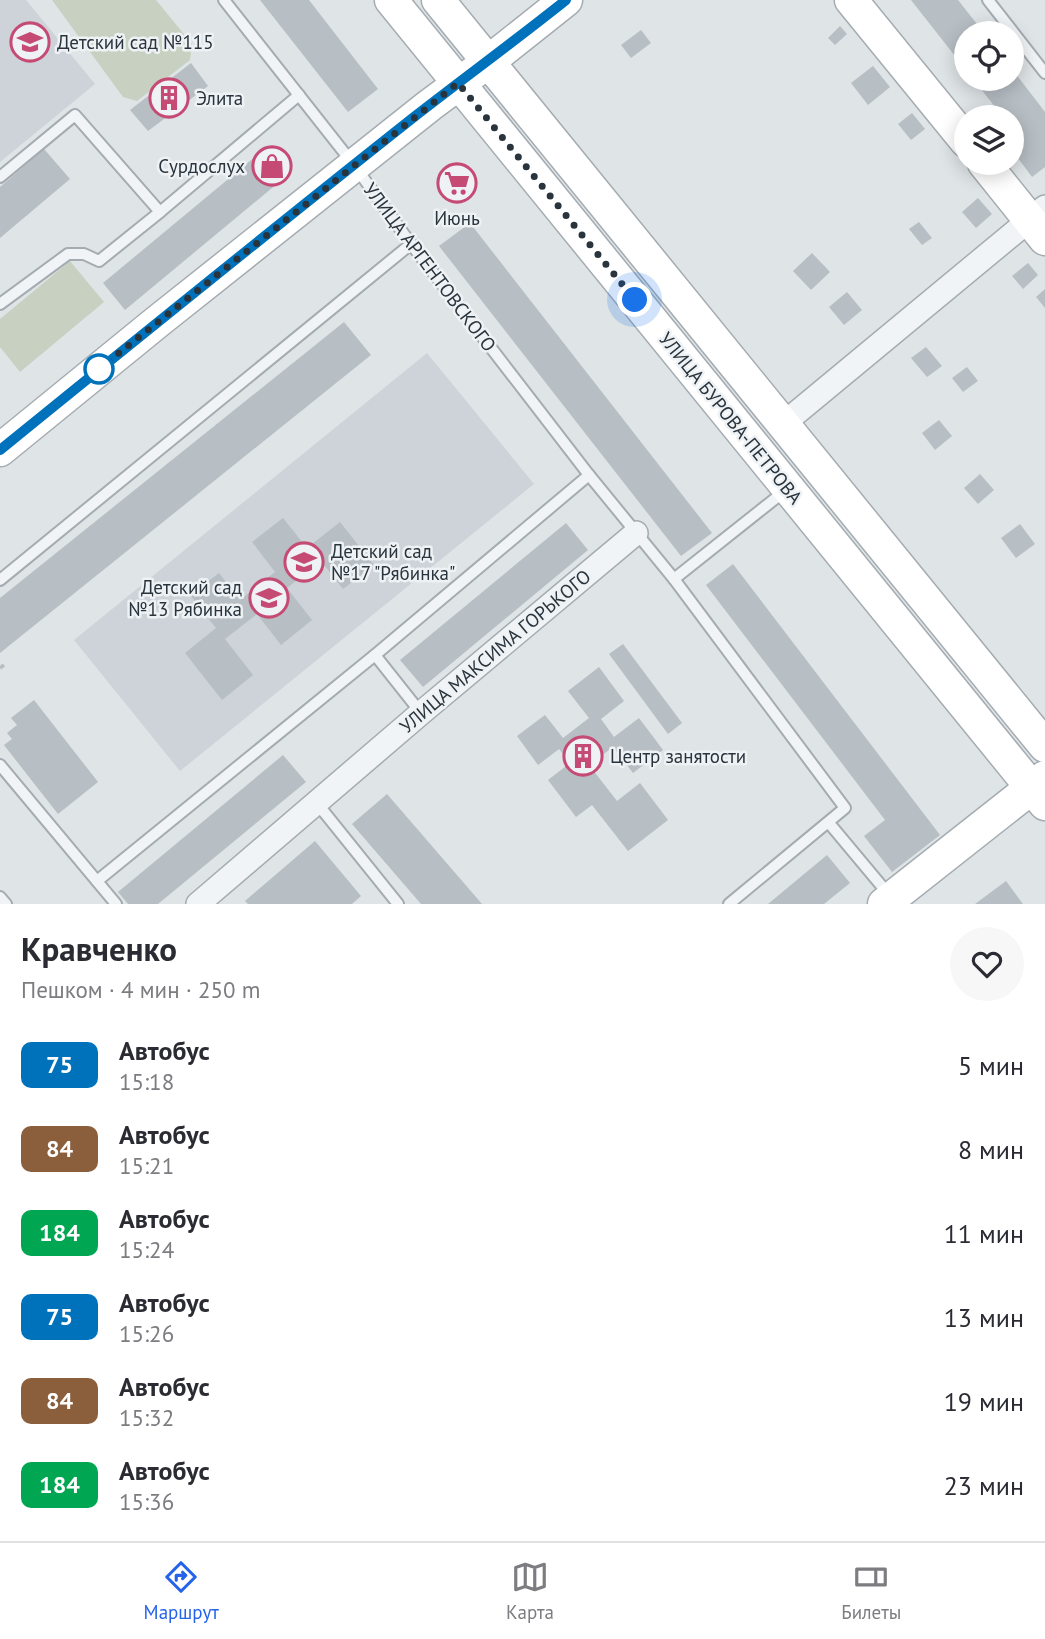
<!DOCTYPE html>
<html lang="ru">
<head>
<meta charset="utf-8">
<style>
  body { margin:0; font-family:"PT Sans",sans-serif; background:#f7f7f7; color:#2b2b33; height:100vh; display:flex; flex-direction:column; font-size:26px; white-space:nowrap }
  * { box-sizing:border-box; margin:0 }
  p { font-size:23px; color:#7c7c81 }
  .icon { flex:none; width:38px; height:38px; fill:none; stroke:currentColor; stroke-width:2; stroke-linecap:round; stroke-linejoin:round }
  .map { position:relative; height:904px; overflow:hidden }
  .panel { display:flex; flex-direction:column; background:#fff; flex:1 }
  .panel>* { flex:none }
  .badge { padding:0 14px; border-radius:10px; font-size:24px; line-height:46px }
  .controls { position:absolute; left:954px; top:21px; display:grid; gap:14px }
  .controls a { display:grid; place-items:center; width:70px; height:70px; border-radius:50%; background:#fff; box-shadow:0 4px 18px #0003; font-size:35px }
  .you { position:absolute; width:35px; height:35px; margin:-18px; border:5px solid #fff; border-radius:50%; background:#1a73e8; box-shadow:0 0 0 10px #1a73e833 }
  .map>.badge { position:absolute; translate:-50% -50%; box-shadow:0 0 0 4px #fff }
  .round { display:grid; place-items:center; flex:none; width:74px; height:74px; border-radius:37px; background:#f7f7f7 }
  .headline { display:flex; align-items:center; justify-content:space-between; height:119px; padding:0 21px }
  h1 { font-size:33px; font-weight:700; line-height:52px }
  ul { padding:0; list-style:none }
  li { display:flex; align-items:center; gap:21px; height:84px; padding:0 21px }
  li div { flex:1 }
  li b { display:block; font-size:26px }
  li em { font-style:normal }
  li .badge { min-width:77px; font-weight:700; text-align:center }
  .tabs { display:flex; justify-content:space-around; align-items:center; height:98px; border-top:2px solid #e1e1e2; background:#fff; font-size:19px; color:#7c7c81 }
  .tabs a { display:grid; justify-items:center; gap:4px }
  .tabs .current { color:#2563eb }
  .map>svg:first-child { display:block }
  .built { fill:#cdd3d9 }
  .green { fill:#c8d1c1 }
  .building { fill:#b7bec4 }
  .lines { fill:none; stroke-linecap:round; stroke-linejoin:round }
  .lane-casing { stroke:#a5acb1; stroke-width:14 }
  .street-casing { stroke:#a5acb1; stroke-width:26 }
  .secondary-casing { stroke:#a5acb1; stroke-width:35 }
  .path { stroke:#b9bec2; stroke-width:3.5; stroke-dasharray:5 5; stroke-linecap:butt }
  .lane { stroke:#f1f4f6; stroke-width:10 }
  .street { stroke:#f1f4f6; stroke-width:23 }
  .secondary { stroke:#fff; stroke-width:32 }
  .line-casing { stroke:#fff; stroke-width:16 }
  .line { stroke:#0072bc; stroke-width:10 }
  .walk { stroke:#29343d; stroke-width:7; stroke-dasharray:0 12.6 }
  .stop-dot { fill:#fff; stroke:#0072bc; stroke-width:3.5 }
  .labels { text-anchor:middle; dominant-baseline:central; stroke-width:5; stroke-linejoin:round; paint-order:stroke }
  .poi-label { font-size:19px; fill:#29343d; stroke:#eef2f5; text-anchor:start }
  .street-label { font-size:19px; fill:#29343d; stroke:#eef2f5 }
</style>
</head>
<body>
<div class="map">
<svg width="1045" height="904" viewBox="0 0 1045 904">
  <rect width="100%" height="100%" fill="#dfe4e7"/>
  <g class="built">
    <polygon points="0,0 26,0 95,84 0,162"/>
    <polygon points="427,353 534,484 180,771 74,640"/>
  </g>
  <g class="green">
    <polygon points="52,0 156,0 192,44 190,60 137,101 123,97"/>
    <polygon points="70,261 104,302 20,372 0,347 0,319"/>
  </g>
  <g class="building">
    <polygon points="260,0 309,0 378,89 348,112"/>
    <polygon points="911,0 958,0 984,33 966,33 966,70"/>
    <polygon points="840,26 847,34 835,45 828,38"/>
    <polygon points="641,30 651,43 631,58 621,45"/>
    <polygon points="191,63 208,86 148,131 130,110"/>
    <polygon points="873,66 890,87 868,105 851,83"/>
    <polygon points="1012,69 1045,112 1045,167 1032,177 1012,150 1022,141 1012,128 1012,117 1003,117 973,79 1012,79"/>
    <polygon points="912,113 925,129 911,140 898,124"/>
    <polygon points="268,146 290,173 125,310 103,283"/>
    <polygon points="44,149 70,179 0,238 0,187"/>
    <polygon points="462,168 474,183 452,199 441,184"/>
    <polygon points="978,198 992,214 976,228 962,212"/>
    <polygon points="919,222 932,238 922,245 909,229"/>
    <polygon points="470,223 712,533 681,556 439,246"/>
    <polygon points="812,253 830,272 811,290 793,271"/>
    <polygon points="1028,263 1038,275 1023,289 1012,276"/>
    <polygon points="1045,289 1045,308 1036,297"/>
    <polygon points="847,292 862,310 844,325 829,307"/>
    <polygon points="344,322 371,355 0,653 0,598"/>
    <polygon points="926,347 942,366 927,377 911,358"/>
    <polygon points="967,367 978,381 963,392 952,378"/>
    <polygon points="939,420 952,436 935,450 922,433"/>
    <polygon points="980,474 994,490 978,504 964,488"/>
    <polygon points="283,518 307,548 340,522 374,565 343,589 321,561 287,588 312,620 281,645 257,614 225,639 253,675 222,700 185,653 216,628 190,595 219,573 240,600 275,572 252,542"/>
    <polygon points="566,523 588,550 423,687 400,660"/>
    <polygon points="1020,524 1035,544 1016,558 1001,538"/>
    <polygon points="733,564 940,835 892,872 864,836 885,820 706,585"/>
    <polygon points="623,644 682,723 668,734 609,654"/>
    <polygon points="599,667 624,701 601,719 614,737 639,718 663,750 633,773 613,747 589,765 617,801 640,783 668,820 628,851 592,805 576,817 548,780 570,763 559,749 538,765 517,736 545,715 563,738 589,718 568,691"/>
    <polygon points="34,700 98,782 58,814 4,745 12,739 7,733 17,725 11,718"/>
    <polygon points="283,755 306,782 158,904 128,904 118,892"/>
    <polygon points="387,794 482,904 421,904 352,824"/>
    <polygon points="315,841 361,896 352,904 248,904 245,901"/>
    <polygon points="827,855 850,883 824,904 768,904"/>
    <polygon points="1006,881 1023,904 975,904"/>
  </g>
  <g class="lines">
    <g class="lane-casing">
      <g id="lane">
        <polyline points="224,0 354,165 411,244 589,475 674,579 786,490"/>
        <polyline points="988,0 1045,73"/>
        <polyline points="0,177 75,115 160,212"/>
        <polyline points="0,304 68,254 84,254 99,261 160,212 299,95"/>
        <polyline points="674,579 845,808 729,904"/>
        <polyline points="0,580 411,244"/>
        <polyline points="375,655 421,713"/>
        <polyline points="0,765 116,904"/>
        <polyline points="316,802 398,904"/>
        <polyline points="829,823 890,896"/>
        <polyline points="97,881 375,655 589,475"/>
        <polyline points="0,897 6,904"/>
      </g>
    </g>
    <g class="street-casing">
      <g id="street">
        <polyline points="783,424 1045,207"/>
        <polyline points="198,904 421,713 636,533"/>
      </g>
    </g>
    <g class="secondary-casing">
      <g id="secondary">
        <polyline points="391,0 1045,804"/>
        <polyline points="438,0 1045,746"/>
        <polyline points="851,0 966,141"/>
        <polyline points="984,163 1045,239"/>
        <polyline points="0,450 157,322 430,105 488,62 566,0"/>
        <polyline points="884,904 1045,777"/>
      </g>
    </g>
    <polyline class="path" points="0,668 4,665"/>
    <use href="#lane" class="lane"/>
    <use href="#street" class="street"/>
    <use href="#secondary" class="secondary"/>
  </g>
  <g class="lines">
    <g class="line-casing">
      <path id="line" d="M 0,450 C 138,338 275,227 414,117 C 464,78 516,40 566,0"/>
    </g>
    <use href="#line" class="line"/>
    <polyline class="walk" points="99,369 458,83 635,300"/>
  </g>
  <defs>
    <g id="school-ring" transform="scale(2.0125)"><circle r="9.5" fill="#eef2f5" stroke="#c54b74" stroke-width="1.5"/><path d="M0-5L7-2L0 1L-7-2ZM-4 1L0 2.5L4 1V4Q0 6-4 4Z" fill="#c54b74"/></g>
    <g id="building-ring" transform="scale(2.0125)"><circle r="9.5" fill="#eef2f5" stroke="#c54b74" stroke-width="1.5"/><path d="M-4-6H4V6H1V3H-1V6H-4ZM-2.5-4.3h1.7v1.8h-1.7ZM.8-4.3h1.7v1.8H.8ZM-2.5-1h1.7V.8h-1.7ZM.8-1h1.7V.8H.8Z" fill="#c54b74"/></g>
    <g id="shop-ring" transform="scale(2.0125)"><circle r="9.5" fill="#eef2f5" stroke="#c54b74" stroke-width="1.5"/><path d="M-5-2.5h2.3a2.7 3.5 0 0 1 5.4 0H5L5.5 6h-11ZM-1.5-2.5h3a1.5 2.3 0 0 0-3 0Z" fill="#c54b74"/></g>
    <g id="supermarket-ring" transform="scale(2.0125)"><circle r="9.5" fill="#eef2f5" stroke="#c54b74" stroke-width="1.5"/><path d="M-6-5.5h2.5l.6 2H6L4.5 2H-2.5L-4.4-4H-6ZM-1.5 3.2a1.3 1.3 0 1 0 .1 0ZM3 3.2a1.3 1.3 0 1 0 .1 0Z" fill="#c54b74"/></g>
  </defs>
  <g fill-rule="evenodd">
    <use href="#school-ring" x="30" y="42"/>
    <use href="#building-ring" x="169" y="98"/>
    <use href="#shop-ring" x="272" y="166"/>
    <use href="#supermarket-ring" x="457" y="183"/>
    <use href="#school-ring" x="304" y="562"/>
    <use href="#school-ring" x="269" y="598"/>
    <use href="#building-ring" x="583" y="756"/>
  </g>
  <circle class="stop-dot" cx="99" cy="369" r="14"/>
  <g class="labels">
    <g class="poi-label">
      <text x="57" y="42">Детский сад №115</text>
      <text x="196" y="98">Элита</text>
      <text x="245" y="166" text-anchor="end">Сурдослух</text>
      <text x="457" y="218" text-anchor="middle">Июнь</text>
      <text x="331" y="551">Детский сад<tspan x="331" dy="22">№17 "Рябинка"</tspan></text>
      <text x="242" y="587" text-anchor="end">Детский сад<tspan x="242" dy="22">№13 Рябинка</tspan></text>
      <text x="610" y="756">Центр занятости</text>
    </g>
    <g class="street-label">
      <text transform="translate(430 267) rotate(53)">УЛИЦА АРГЕНТОВСКОГО</text>
      <text transform="translate(731 418) rotate(51)">УЛИЦА БУРОВА-ПЕТРОВА</text>
      <text transform="translate(495 651) rotate(-40)">УЛИЦА МАКСИМА ГОРЬКОГО</text>
    </g>
  </g>
</svg>
<div class="controls">
<a><svg class="icon" aria-label="locate" viewBox="0 0 24 24"><circle cx="12" cy="12" r="6"/><path d="M12 2v4M12 18v4M2 12h4M18 12h4"/></svg></a>
<a><svg class="icon" aria-label="layers" viewBox="0 0 24 24"><path d="M12 4l9 5-9 5-9-5zM3 14l9 5 9-5"/></svg></a>
</div>
<div class="you" style="left:635px;top:300px"></div>
</div>
<section class="panel">
<div class="headline"><div><h1>Кравченко</h1><p>Пешком · 4 мин · 250 m</p></div><a class="round"><svg class="icon" aria-label="heart" viewBox="0 0 24 24"><path d="M12 20l-8-8c-3-5 5-10 8-4 3-6 11-1 8 4z"/></svg></a></div>
<ul>
<li><span class="badge" style="background:#0072bc;color:#fff">75</span><div><b>Автобус</b><p>15:18</p></div><em>5 мин</em></li>
<li><span class="badge" style="background:#8b5e3c;color:#fff">84</span><div><b>Автобус</b><p>15:21</p></div><em>8 мин</em></li>
<li><span class="badge" style="background:#00a651;color:#fff">184</span><div><b>Автобус</b><p>15:24</p></div><em>11 мин</em></li>
<li><span class="badge" style="background:#0072bc;color:#fff">75</span><div><b>Автобус</b><p>15:26</p></div><em>13 мин</em></li>
<li><span class="badge" style="background:#8b5e3c;color:#fff">84</span><div><b>Автобус</b><p>15:32</p></div><em>19 мин</em></li>
<li><span class="badge" style="background:#00a651;color:#fff">184</span><div><b>Автобус</b><p>15:36</p></div><em>23 мин</em></li>
</ul>
</section>
<nav class="tabs">
<a class="current"><svg class="icon" aria-label="directions" viewBox="0 0 24 24"><path d="M12 3l9 9-9 9-9-9zM9 14v-3h6M13 9l2 2-2 2"/></svg>Маршрут</a>
<a><svg class="icon" aria-label="map" viewBox="0 0 24 24"><path d="M3 6l6-2 6 2 6-2v14l-6 2-6-2-6 2zM9 4v14M15 6v14"/></svg>Карта</a>
<a><svg class="icon" aria-label="tickets" viewBox="0 0 24 24"><path d="M3 7h18v10H3zM15 7v10"/></svg>Билеты</a>
</nav>
</body>
</html>
